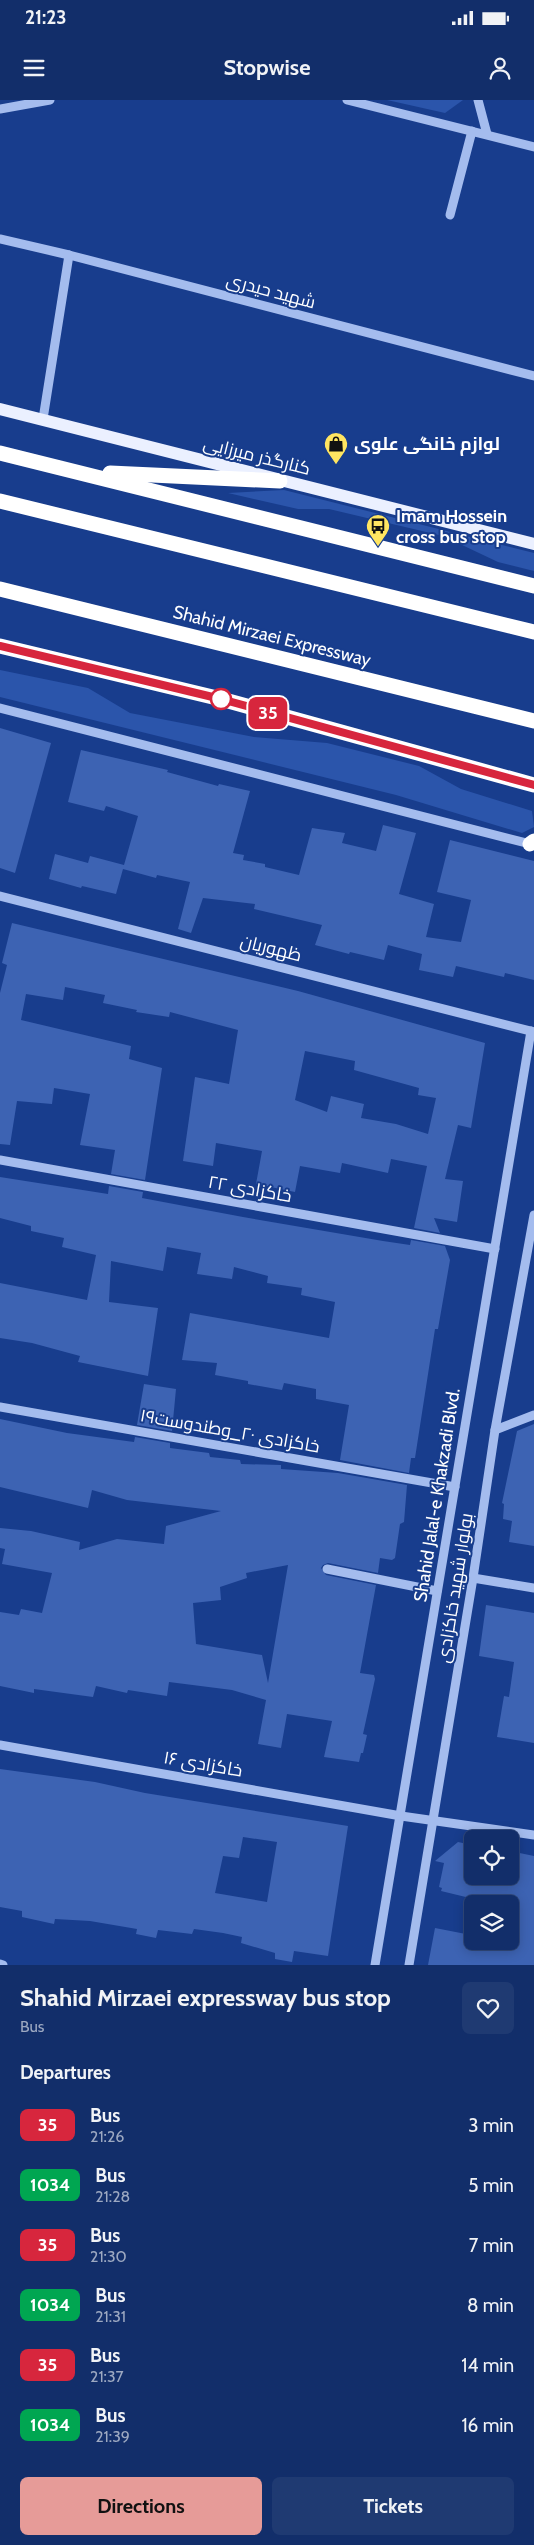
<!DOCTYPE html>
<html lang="en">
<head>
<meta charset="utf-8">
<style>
  body { margin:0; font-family:Cabin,Cairo,sans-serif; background:#1f3a72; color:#f1f3f6; height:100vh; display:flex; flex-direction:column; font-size:19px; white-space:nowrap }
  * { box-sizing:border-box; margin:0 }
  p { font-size:16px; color:#9ca8c1 }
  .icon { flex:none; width:28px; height:28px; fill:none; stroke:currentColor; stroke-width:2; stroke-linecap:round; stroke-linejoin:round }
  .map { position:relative; height:1865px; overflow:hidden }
  .side { display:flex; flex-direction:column; background:#122e6a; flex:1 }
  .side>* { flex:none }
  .badge { padding:0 10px; border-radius:8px; font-size:18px; line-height:32px }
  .fabs { position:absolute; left:464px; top:1730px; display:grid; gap:10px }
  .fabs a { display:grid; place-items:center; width:55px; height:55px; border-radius:8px; background:#122e6a; box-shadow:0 2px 12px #0003,0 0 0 1px #314a7e; font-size:25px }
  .map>.badge { position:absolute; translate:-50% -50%; box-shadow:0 0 0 2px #fff }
  h2 { padding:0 20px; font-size:19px; line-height:45px }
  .round { display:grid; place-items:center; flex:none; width:52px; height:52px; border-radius:8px; background:#1f3a72 }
  .summary { display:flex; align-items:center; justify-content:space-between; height:85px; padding:0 20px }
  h1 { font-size:24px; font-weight:700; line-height:38px }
  .action { display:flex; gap:10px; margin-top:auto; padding:10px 20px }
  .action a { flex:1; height:58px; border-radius:8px; background:#e69b98; color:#111; font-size:20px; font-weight:700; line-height:58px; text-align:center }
  .action a+a { background:#1f3a72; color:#f1f3f6 }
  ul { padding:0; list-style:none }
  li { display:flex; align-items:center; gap:15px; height:60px; padding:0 20px }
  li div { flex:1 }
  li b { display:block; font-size:19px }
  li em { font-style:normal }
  li .badge { min-width:55px; font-weight:700; text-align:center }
  .status { display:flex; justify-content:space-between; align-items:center; height:35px; padding:0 25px; background:#122e6a; direction:ltr }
  .status svg { height:14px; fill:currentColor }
  header { display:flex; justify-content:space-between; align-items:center; height:65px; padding:0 20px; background:#122e6a; font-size:22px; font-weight:700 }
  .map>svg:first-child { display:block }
  .green { fill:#2b55ab }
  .building { fill:#3d63b3; fill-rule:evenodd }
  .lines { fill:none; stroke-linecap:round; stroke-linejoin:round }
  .minor { stroke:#a4bcee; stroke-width:9 }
  .major { stroke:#ebf0ff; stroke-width:12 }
  .highway { stroke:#fff; stroke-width:15 }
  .line-casing { stroke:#fff; stroke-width:11 }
  .line { stroke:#d7263d; stroke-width:8 }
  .stop-dot { fill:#fff; stroke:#d7263d; stroke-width:2.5 }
  .labels { text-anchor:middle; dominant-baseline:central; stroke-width:4; stroke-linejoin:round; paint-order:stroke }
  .street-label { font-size:18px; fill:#fff; stroke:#183d8d }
  .poi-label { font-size:18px; font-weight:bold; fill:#fff; stroke:#183d8d; text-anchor:start }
</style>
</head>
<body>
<div class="status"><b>21:23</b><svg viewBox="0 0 49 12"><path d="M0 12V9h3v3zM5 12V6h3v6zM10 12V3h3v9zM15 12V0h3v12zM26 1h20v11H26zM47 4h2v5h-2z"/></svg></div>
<header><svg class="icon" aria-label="menu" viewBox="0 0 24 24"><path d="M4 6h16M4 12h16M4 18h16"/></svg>Stopwise<svg class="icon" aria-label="person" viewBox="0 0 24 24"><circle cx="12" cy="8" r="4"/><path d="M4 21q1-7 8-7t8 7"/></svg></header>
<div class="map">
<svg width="534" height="1865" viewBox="0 0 534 1865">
  <rect width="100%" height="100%" fill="#183d8d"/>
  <g class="green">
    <polygon points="387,0 463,0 445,13"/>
    <polygon points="284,390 534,453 534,471 498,462 443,436 329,409 298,409 228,393"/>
    <polygon points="0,570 88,588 130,613 254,637 327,643 419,666 461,689 532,711 534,727 522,733 396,695 0,597"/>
  </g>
  <g class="building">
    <polygon points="0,628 51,643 15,773 0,768"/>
    <polygon points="81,650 168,670 167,672 218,686 219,684 250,691 233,753 244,755 243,760 265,764 265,767 299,775 312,728 345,733 342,743 376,751 383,725 416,733 399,794 434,804 426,837 461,842 471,800 437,792 450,740 534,761 534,880 505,873 504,877 456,866 453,877 419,870 422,854 388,845 384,860 350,852 349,854 315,845 322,825 254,809 255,804 203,798 191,833 178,829 190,782 157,775 156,778 123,769 116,794 82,786 81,788 49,779 55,754 88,763 90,756 124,765 138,716 106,706 104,711 68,702"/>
    <path d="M 12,823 L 298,891 L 485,943 L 471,1028 L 458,1025 L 445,1079 L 463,1081 L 457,1122 L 434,1118 L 440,1133 L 414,1128 L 427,1066 L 391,1059 L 388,1073 L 342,1063 L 340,1073 L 300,1066 L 295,1092 L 256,1084 L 262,1051 L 216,1043 L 213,1066 L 183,1061 L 195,977 L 229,984 L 238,930 L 170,912 L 169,917 L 136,912 L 137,910 L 103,903 L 105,895 L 65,887 L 63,900 L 26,894 L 21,920 L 131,946 L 129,959 L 162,968 L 145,1080 L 111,1074 L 115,1050 L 80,1045 L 90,994 L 54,988 L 52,1004 L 17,1001 L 10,1045 L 0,1044 L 0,893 L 7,865 L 2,863 ZM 305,951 L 355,961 L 354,970 L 419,988 L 418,995 L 436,998 L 428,1034 L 396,1024 L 361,1018 L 364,1004 L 331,996 L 327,1012 L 295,1000 Z"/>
    <polygon points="0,1077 108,1094 109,1086 143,1092 142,1098 243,1117 383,1141 410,1145 411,1140 445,1146 450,1160 438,1229 435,1229 415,1358 411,1358 409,1373 340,1360 349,1305 316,1299 316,1289 284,1283 282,1290 248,1284 248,1281 215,1275 217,1263 182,1260 190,1213 329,1238 335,1202 301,1195 302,1188 267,1183 268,1176 234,1167 232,1179 197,1174 201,1153 167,1147 163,1171 111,1161 109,1202 158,1208 148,1276 78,1262 80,1256 32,1243 0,1238 0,1183 87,1200 96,1155 62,1147 64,1138 31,1131 31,1126 0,1118"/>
    <polygon points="144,1284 176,1289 172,1331 137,1325"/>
    <path d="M 0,1319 L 67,1333 L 134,1342 L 135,1337 L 170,1343 L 170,1348 L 209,1353 L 210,1357 L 240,1360 L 241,1364 L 281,1365 L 281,1369 L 338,1373 L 407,1385 L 404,1422 L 400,1424 L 395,1458 L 392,1460 L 380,1458 L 378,1473 L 328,1463 L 323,1465 L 321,1468 L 326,1475 L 376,1485 L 360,1573 L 374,1575 L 375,1579 L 363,1634 L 367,1635 L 363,1653 L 361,1653 L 359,1662 L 324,1657 L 332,1621 L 287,1614 L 281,1648 L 258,1644 L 266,1600 L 232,1590 L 169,1582 L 167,1596 L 128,1590 L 127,1593 L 96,1586 L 93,1597 L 34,1589 L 34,1593 L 0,1586 L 0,1512 L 19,1515 L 21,1509 L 42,1513 L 52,1473 L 2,1464 L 5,1449 L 0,1448 L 0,1428 L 31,1431 L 80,1442 L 79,1450 L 117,1439 L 164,1444 L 166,1426 L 221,1411 L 127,1400 L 92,1390 L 88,1408 L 0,1387 ZM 288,1465 L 268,1583 L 262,1555 L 196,1544 L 193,1503 L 221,1500 L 220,1487 L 247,1478 L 246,1473 Z"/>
    <polygon points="534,1324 534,1446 509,1442 512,1421 503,1419 504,1404 502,1403 517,1331"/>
    <polygon points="486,1505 534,1513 534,1643 497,1637 504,1596 509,1597 514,1562 479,1556"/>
    <path d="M 0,1669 L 95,1682 L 145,1693 L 348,1726 L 328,1856 L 294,1851 L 292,1862 L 275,1859 L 275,1853 L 241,1843 L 242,1837 L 223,1833 L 194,1829 L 192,1834 L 158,1830 L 156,1838 L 136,1834 L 137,1829 L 90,1821 L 55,1819 L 54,1824 L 22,1817 L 22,1811 L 0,1807 ZM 243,1737 L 277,1742 L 267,1802 L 215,1793 L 223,1756 L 239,1758 Z"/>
    <polygon points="458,1742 472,1745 472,1776 510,1776 510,1751 534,1756 534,1865 428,1865 435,1828 471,1835 469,1841 510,1841 510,1804 474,1804 474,1799 441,1791 442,1788 439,1787 444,1763 435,1761"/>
  </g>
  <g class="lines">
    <g class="minor">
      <polyline points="347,0 534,47"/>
      <polyline points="478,0 487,34"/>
      <polyline points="0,9 50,0"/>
      <polyline points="450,115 472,31"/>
      <polyline points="0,139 69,155 534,276"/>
      <polyline points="43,319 69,155"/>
      <polyline points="0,608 534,745"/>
      <polyline points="0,796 534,932"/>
      <polyline points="0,1060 495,1149"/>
      <polyline points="0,1307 455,1387"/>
      <polyline points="495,1330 534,1315"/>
      <polyline points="327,1469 437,1491"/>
      <polyline points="473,1478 534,1488"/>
      <polyline points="0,1645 401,1716 534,1735"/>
      <polyline points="0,1864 3,1865"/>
      <polyline points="375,1865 531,931"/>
      <polyline points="409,1865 473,1478 495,1330 534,1115"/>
    </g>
    <polyline class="major" points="0,309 534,444"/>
    <g class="highway">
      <polyline points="0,353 534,486"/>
      <polyline points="110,373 280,381"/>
      <polyline points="0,401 534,532"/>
      <polyline points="0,489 534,621"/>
      <polyline points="0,546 221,599 534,685"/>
      <polyline points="530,744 534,741"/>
    </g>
  </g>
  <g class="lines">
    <g class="line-casing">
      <polyline id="line" points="0,546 221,599 534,685"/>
    </g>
    <use href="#line" class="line"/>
  </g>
  <defs>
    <g id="shop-pin" transform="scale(1.25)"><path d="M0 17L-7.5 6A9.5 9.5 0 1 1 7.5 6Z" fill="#ffe561" stroke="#183d8d"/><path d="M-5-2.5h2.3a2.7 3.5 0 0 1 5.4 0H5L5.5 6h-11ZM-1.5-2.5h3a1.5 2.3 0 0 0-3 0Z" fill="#111"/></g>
    <g id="bus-pin" transform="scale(1.25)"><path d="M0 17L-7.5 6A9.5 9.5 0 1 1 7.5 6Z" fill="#ffe561" stroke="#183d8d"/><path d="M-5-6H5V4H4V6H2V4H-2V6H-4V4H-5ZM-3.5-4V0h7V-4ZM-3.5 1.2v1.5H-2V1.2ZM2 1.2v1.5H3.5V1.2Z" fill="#111"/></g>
  </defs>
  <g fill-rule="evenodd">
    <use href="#shop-pin" x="336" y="344"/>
    <use href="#bus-pin" x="378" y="426"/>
  </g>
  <circle class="stop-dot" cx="221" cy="599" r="10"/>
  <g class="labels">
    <g class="street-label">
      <text transform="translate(271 191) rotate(15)">شهید حیدری</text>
      <text transform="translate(257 356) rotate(14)">کنارگذر میرزایی</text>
      <text transform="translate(272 536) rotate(14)">Shahid Mirzaei Expressway</text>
      <text transform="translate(271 848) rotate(14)">ظهوریان</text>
      <text transform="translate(250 1089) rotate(10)">خاکزادی ۲۲</text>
      <text transform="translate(230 1331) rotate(10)">خاکزادی ۲۰_وطندوست۱۹</text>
      <text transform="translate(437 1395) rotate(-81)">Shahid Jalal-e Khakzadi Blvd.</text>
      <text transform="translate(455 1488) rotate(-81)">بولوار شهید خاکزادی</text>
      <text transform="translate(203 1664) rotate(10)">خاکزادی ۱۶</text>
    </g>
    <g class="poi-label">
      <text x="354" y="344">لوازم خانگی علوی</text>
      <text x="396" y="416">Imam Hossein<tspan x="396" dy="21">cross bus stop</tspan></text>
    </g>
  </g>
</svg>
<div class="fabs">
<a><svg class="icon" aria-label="locate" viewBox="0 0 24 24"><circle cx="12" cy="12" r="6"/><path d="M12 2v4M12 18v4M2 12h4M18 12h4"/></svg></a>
<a><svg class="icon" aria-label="layers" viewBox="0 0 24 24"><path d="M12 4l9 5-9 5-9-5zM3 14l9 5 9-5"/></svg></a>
</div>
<b class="badge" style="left:268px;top:613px;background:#d7263d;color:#fff">35</b>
</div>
<section class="side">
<div class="summary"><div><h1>Shahid Mirzaei expressway bus stop</h1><p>Bus</p></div><a class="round"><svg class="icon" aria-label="heart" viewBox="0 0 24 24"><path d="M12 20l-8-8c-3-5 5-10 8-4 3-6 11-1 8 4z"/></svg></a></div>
<h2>Departures</h2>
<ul>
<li><span class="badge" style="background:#d7263d;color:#fff">35</span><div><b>Bus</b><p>21:26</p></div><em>3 min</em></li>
<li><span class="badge" style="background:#00a651;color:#fff">1034</span><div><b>Bus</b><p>21:28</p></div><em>5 min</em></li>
<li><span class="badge" style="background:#d7263d;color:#fff">35</span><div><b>Bus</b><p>21:30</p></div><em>7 min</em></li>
<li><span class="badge" style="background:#00a651;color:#fff">1034</span><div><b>Bus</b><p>21:31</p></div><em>8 min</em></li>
<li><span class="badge" style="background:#d7263d;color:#fff">35</span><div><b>Bus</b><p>21:37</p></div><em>14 min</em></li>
<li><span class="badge" style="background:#00a651;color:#fff">1034</span><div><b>Bus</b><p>21:39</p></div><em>16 min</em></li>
</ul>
<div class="action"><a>Directions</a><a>Tickets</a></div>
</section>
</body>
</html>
